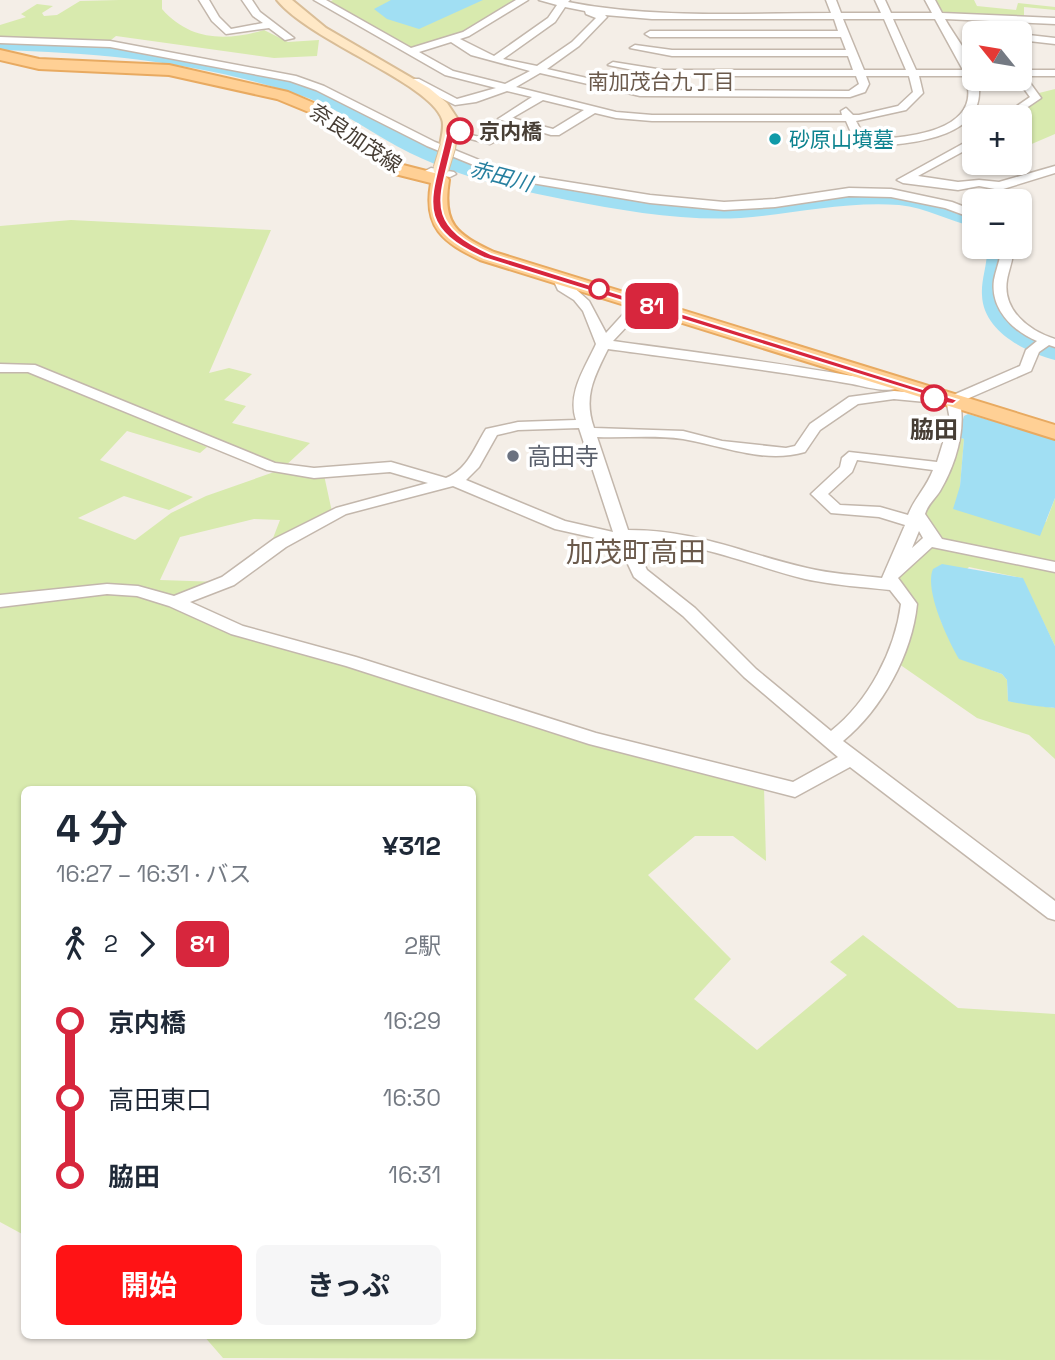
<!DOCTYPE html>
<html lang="ja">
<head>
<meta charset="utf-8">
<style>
  body { margin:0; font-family:"Space Grotesk","Noto Sans JP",sans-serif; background:#f6f6f7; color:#1f2937; height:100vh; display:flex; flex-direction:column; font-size:26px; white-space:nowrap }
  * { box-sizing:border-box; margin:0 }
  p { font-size:23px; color:#747a83 }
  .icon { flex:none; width:38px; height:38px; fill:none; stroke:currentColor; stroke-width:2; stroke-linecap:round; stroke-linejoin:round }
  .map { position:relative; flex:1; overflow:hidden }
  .panel { position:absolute; left:21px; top:786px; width:455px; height:553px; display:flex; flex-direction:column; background:#fff; border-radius:10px; box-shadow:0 2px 5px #0004 }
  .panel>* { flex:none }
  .badge { padding:0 14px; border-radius:10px; font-size:24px; line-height:46px }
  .needle { width:46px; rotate:300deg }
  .controls { position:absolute; left:962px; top:21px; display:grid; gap:14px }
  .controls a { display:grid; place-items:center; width:70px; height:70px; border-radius:10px; background:#fff; box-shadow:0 2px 5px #0004; font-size:35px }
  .map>.badge { position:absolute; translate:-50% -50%; box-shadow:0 0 0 4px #fff }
  .legs { display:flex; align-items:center; gap:10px; height:77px; padding:0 35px; font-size:23px }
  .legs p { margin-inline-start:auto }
  .overview { display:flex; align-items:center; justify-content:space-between; height:119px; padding:0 35px }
  h1 { font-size:38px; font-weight:700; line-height:52px }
  .action { display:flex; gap:14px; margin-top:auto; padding:14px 35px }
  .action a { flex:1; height:80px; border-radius:10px; background:#ff1315; color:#fff; font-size:28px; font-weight:700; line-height:80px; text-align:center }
  .action a+a { background:#f6f6f7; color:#1f2937 }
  ul { padding:0 35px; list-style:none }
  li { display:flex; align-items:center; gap:24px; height:77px; font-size:26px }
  li i { display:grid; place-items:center; width:10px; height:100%; margin:0 9px; background:currentColor }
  li i::after { content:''; width:18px; height:18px; margin:-9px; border:5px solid; border-radius:50%; background:#fff }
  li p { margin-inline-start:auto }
  li:first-child i { background:linear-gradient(#0000 50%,currentColor 0) }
  li:last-child i { background:linear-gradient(currentColor 50%,#0000 0) }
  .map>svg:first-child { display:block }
  .green { fill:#d8eaae }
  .water { fill:#a1dff3 }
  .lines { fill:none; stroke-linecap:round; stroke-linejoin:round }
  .river { fill:#a1dff3; fill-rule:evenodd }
  .street-casing { stroke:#c3b7ac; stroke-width:3 }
  .secondary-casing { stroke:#d9bd97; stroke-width:4 }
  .primary-casing { stroke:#e8aa61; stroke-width:4 }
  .street { fill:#fff; fill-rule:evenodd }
  .secondary { fill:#ffe8c6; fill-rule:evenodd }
  .primary { fill:#ffd095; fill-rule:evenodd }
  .secondary-bridge-casing { stroke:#d9bd97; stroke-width:17; stroke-linecap:butt }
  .secondary-bridge { stroke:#ffe8c6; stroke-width:15 }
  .line-1 { fill:#d7263d; stroke:#fff; stroke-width:2 }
  .stop-1-dot { fill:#fff; stroke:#d7263d; stroke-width:3.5 }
  .culture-dot { fill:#0f9aa8; stroke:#fff; stroke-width:2.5 }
  .worship-dot { fill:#6b7280; stroke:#fff; stroke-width:2.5 }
  .labels { text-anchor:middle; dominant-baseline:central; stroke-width:7; stroke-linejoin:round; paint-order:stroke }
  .far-neighbourhood-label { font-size:21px; fill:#6b5a4c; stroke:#fff }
  .far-stop-label { font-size:21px; font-weight:bold; fill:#473e35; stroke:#fff; text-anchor:start }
  .far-street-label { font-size:21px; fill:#473e35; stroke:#fff }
  .far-culture-label { font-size:21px; fill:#0d838f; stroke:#fff; text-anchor:start }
  .far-water-label { font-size:21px; font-style:italic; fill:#267f9f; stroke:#fff }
  .stop-label { font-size:24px; font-weight:bold; fill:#473e35; stroke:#fff }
  .worship-label { font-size:24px; fill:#5b616d; stroke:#fff; text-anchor:start }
  .quarter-label { font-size:28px; fill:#6b5a4c; stroke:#fff }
</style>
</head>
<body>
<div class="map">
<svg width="1055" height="1360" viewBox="0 0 1055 1360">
  <rect width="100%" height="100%" fill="#f4eee7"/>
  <g class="green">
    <path d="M 119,0 L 162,0 L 162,9 C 190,41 226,41 264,30 L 288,42 L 319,40 L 317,56 L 274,58 L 116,36 L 106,44 L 0,40 L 0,25 L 26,17 L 21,14 L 37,4 L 53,6 L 42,13 L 44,16 L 57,15 L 80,1 Z"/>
    <polygon points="333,0 518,0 468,31 408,49 329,2"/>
    <polygon points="933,0 974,0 977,6 1016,10 1018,3 1055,7 1055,10 1024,7 1024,16 945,14"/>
    <polygon points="1055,89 1055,134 1020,149 1020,117 1012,117 1037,98 1035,94"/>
    <polygon points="71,220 271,230 209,373 229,368 252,374 224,400 246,406 232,423 310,443 284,467 32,366 0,367 0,226"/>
    <polygon points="0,369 26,369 207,447 200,453 127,431 100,460 193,497 169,510 124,496 78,518 135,540 171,513 206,496 277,471 324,475 332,512 270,546 280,520 254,519 180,537 160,580 221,582 178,598 141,587 0,597"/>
    <polygon points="958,437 964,439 960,487 1046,522 1055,498 1055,565 933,538 923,508"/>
    <polygon points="931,543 1055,571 1055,646 1022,578 969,567 937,601 941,621 959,658 1002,674 1007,680 1008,701 1055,708 1055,759 1029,735 977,718 899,664 912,619 897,579"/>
    <polygon points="117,592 138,593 348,665 764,787 766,861 733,836 695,836 648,875 731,959 694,999 757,1050 847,975 830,962 863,935 958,1008 1055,1014 1055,1360 223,1358 203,1335 472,1335 472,789 24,789 24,1235 0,1222 0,604"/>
  </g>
  <g class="water">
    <polygon points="391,0 483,0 419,29 387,19 374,9"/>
    <polygon points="968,414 1055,439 1055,498 1040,536 953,509 960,486 964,439 958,437 964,416"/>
    <path d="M 942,564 L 1023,578 L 1055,646 L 1055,708 C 1048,708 1013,703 1008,701 L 1007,680 L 1002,674 L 959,659 C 948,640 924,590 933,569 Z"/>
  </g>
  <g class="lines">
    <g class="river">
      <path d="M 0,40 C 108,43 215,55 318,90 C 360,104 395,133 435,150 C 511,183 600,199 682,205 C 781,212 879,172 975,213 L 975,227 C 949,221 927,208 899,205 C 846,201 793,214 741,218 C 682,221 624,211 567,200 C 514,190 459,177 410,153 C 375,136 344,111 308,98 C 209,63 104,53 0,50 Z"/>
      <path d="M 987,247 L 1008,247 C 1010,261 1005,273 1004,286 C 1001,319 1028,334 1055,345 L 1055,360 C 1025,352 983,331 982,295 C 981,279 988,263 987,247 Z"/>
    </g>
    <g class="street-casing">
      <g id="street">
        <polygon points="199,0 209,0 219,17 231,29 263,23 253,16 242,0 252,0 260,12 294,38 285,40 269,28 226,34 212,21"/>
        <path d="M 314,0 L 326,0 L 411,48 L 463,32 L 516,0 L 528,0 L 469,36 L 460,39 L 494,56 L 548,18 L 557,5 L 539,0 L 570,0 L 568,2 C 655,19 744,13 831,13 L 826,0 L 836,0 L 841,13 L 881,13 L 875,0 L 885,0 L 891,13 L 932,13 L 925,0 L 935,0 L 942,13 L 1055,18 L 1055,24 L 945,19 C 954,35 969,54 975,70 C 999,139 912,144 862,147 L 856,144 L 846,121 L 652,121 L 616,118 L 595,113 L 559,135 L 551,135 L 498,119 L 532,97 L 507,91 L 476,102 L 455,105 L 411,83 L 411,79 L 419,79 L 457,99 L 496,88 L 445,75 ZM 565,7 L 585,11 L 586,14 L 596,18 L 572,42 L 537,66 L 503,59 L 555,22 ZM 605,15 L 652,19 L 834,19 L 838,31 L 650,31 L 645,34 L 650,37 L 841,37 L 846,50 L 672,50 L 635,45 L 630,48 L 672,56 L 848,56 L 853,70 L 663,70 L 613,62 L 608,65 L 663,76 L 856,76 L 859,84 L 849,91 L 640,90 L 547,69 L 579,46 L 607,17 ZM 843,19 L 884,19 L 906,70 L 864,70 ZM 893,19 L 935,19 L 963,70 L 916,70 ZM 451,42 L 471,55 L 530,71 L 505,84 L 453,71 L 419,52 ZM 540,73 L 640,96 L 850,97 L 865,92 L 869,84 L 866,76 L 909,76 L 913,92 L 898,106 L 859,115 L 853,115 L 846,108 L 841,111 L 842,115 L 652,115 L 616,112 L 516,87 ZM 919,76 L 965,76 C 986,133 904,138 866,140 L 856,121 L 906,110 L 923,93 ZM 543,100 L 584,110 L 553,129 L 512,118 Z"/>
        <polygon points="1020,34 1055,38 1055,44 1020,40"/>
        <polygon points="0,37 110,41 296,76 324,86 435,142 511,173 650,195 724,202 775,199 849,188 891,189 952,202 975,211 975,219 945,208 891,197 849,196 775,207 724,210 650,203 508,179 427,146 316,90 290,81 110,47 0,43"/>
        <polygon points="1020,70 1055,70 1055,76 1025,76 1041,98 1013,117 1001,117 1030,97 1017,79 1020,79"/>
        <polygon points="447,129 496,141 490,144 447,133"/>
        <polygon points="975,137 975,145 918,176 958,182 979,180 999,182 1055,166 1055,173 1000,190 979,186 958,190 903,183 897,180"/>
        <polygon points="431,168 454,172 456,174 450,177 427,173 425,171"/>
        <path d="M 1001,247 L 1013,247 C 1014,259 1009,268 1007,280 C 1002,310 1029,331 1055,339 L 1055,347 L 1049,345 L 1039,352 L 1031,371 L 960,402 C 966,431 955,466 940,491 C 935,499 928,504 925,514 L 942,539 L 1055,562 L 1055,572 L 932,547 L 898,578 L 917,604 C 912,654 882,709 843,741 L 1055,901 L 1055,920 L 1048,918 L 850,767 L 795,797 L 589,744 L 346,666 L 231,634 L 169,606 L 137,596 L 107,594 L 0,607 L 0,595 L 107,584 L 138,586 L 174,596 L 222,577 L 274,539 L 336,508 L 428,483 L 390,472 L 314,478 L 267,470 L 28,372 L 0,372 L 0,364 L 35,365 L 275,463 L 314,468 L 391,462 L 446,478 C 468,469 474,448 486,429 L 518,422 L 576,420 C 567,393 585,368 596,344 L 583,311 L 574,300 L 558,290 L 552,277 L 558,273 L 589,301 L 606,333 L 636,300 L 646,300 L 646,306 L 613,341 C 693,352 773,362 852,376 C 864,378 897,379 904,385 C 892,395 867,387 852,384 C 771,370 689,360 608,349 C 594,377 583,397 594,428 L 683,431 L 722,441 L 786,448 L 795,446 L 810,424 L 849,397 L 894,391 L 951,396 L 1020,366 L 1026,350 L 1037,341 C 1013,331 990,309 994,280 C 996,269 1001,259 1001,247 ZM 894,399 L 947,404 L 950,420 L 937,462 L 849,452 L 842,458 L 840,467 L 811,494 L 831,513 L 879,517 L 905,525 L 882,578 C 857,575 831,574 807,568 C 742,553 697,530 628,530 L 597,437 C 625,438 655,435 683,439 C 724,446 764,464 805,452 L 820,430 L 858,404 ZM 579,428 L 613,532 L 565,521 L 466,480 L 479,467 L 497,435 L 518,430 ZM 857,460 L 933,470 C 926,488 914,499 908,515 L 880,507 L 840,505 L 828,494 L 852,472 ZM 453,486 L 555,529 L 618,543 L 634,577 L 683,616 L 744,677 L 838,757 L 793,782 L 596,733 L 356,657 L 243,626 L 190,602 L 234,585 L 286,547 L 346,514 ZM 919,531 L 923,538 L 912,548 ZM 632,540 C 694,540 746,564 805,579 C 832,585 862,587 890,590 L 901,604 C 895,651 868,702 831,731 L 756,669 L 695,608 L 647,570 Z"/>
      </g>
    </g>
    <g class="secondary-casing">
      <path id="secondary" d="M 277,0 L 292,0 L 326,28 L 429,88 L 447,103 L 459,121 L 454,149 L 448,151 L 440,146 C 441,138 445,126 442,119 C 430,83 310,41 277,0 Z"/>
    </g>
    <g class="primary-casing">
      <path id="primary" d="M 0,50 L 39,59 L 169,65 L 288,92 L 328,109 L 403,165 L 446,176 L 449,180 C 442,224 456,234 494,252 L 1055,425 L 1055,439 L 480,260 C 443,242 423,228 431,183 L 391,173 L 316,115 L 277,99 L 169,75 L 39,69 L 0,60 Z"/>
    </g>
    <use href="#street" class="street"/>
    <use href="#secondary" class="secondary"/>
    <use href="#primary" class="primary"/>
    <g class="secondary-bridge-casing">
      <polyline id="secondary-bridge" points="441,169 448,146"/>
    </g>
    <use href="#secondary-bridge" class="secondary-bridge"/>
  </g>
  <path class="line-1" d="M 451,128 L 465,131 L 455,134 C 442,197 420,222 491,254 L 958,400 L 953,404 L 930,401 L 929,396 L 484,258 C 410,225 433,197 447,131 Z"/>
  <g class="stop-1-dot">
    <circle cx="460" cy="131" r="12"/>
    <circle cx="599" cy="289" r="9"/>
    <circle cx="934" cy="398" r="12"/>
  </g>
  <circle class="culture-dot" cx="775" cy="139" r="7"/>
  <circle class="worship-dot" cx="513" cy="456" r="7"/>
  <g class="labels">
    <g class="far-neighbourhood-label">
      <text x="661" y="81">南加茂台九丁目</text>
    </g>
    <g class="far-stop-label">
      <text x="479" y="131">京内橋</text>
    </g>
    <g class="far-street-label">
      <text transform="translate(356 138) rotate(34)">奈良加茂線</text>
    </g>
    <g class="far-culture-label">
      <text x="789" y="139">砂原山墳墓</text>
    </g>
    <g class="far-water-label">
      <text transform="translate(501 176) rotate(15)">赤田川</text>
    </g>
    <g class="stop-label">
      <text x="934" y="429">脇田</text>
    </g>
    <g class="worship-label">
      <text x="527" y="456">高田寺</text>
    </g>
    <g class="quarter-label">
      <text x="636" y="552">加茂町高田</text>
    </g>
  </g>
</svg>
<div class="controls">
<a><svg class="needle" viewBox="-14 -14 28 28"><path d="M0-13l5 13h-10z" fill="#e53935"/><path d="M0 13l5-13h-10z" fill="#747a83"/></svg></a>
<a>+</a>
<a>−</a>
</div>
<b class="badge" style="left:652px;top:306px;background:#d7263d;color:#fff">81</b>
<section class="panel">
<div class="overview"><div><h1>4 分</h1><p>16:27 – 16:31 · バス</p></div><b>¥312</b></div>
<div class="legs"><svg class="icon" aria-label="walk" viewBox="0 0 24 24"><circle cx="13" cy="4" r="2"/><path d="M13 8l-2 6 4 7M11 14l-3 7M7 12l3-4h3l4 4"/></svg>2<svg class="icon" aria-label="forward" viewBox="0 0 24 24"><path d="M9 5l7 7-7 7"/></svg><b class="badge" style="background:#d7263d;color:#fff">81</b><p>2駅</p></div>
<ul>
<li><i style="color:#d7263d"></i><b>京内橋</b><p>16:29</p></li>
<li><i style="color:#d7263d"></i><span>高田東口</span><p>16:30</p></li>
<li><i style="color:#d7263d"></i><b>脇田</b><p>16:31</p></li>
</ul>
<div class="action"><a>開始</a><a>きっぷ</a></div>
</section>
</div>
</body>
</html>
